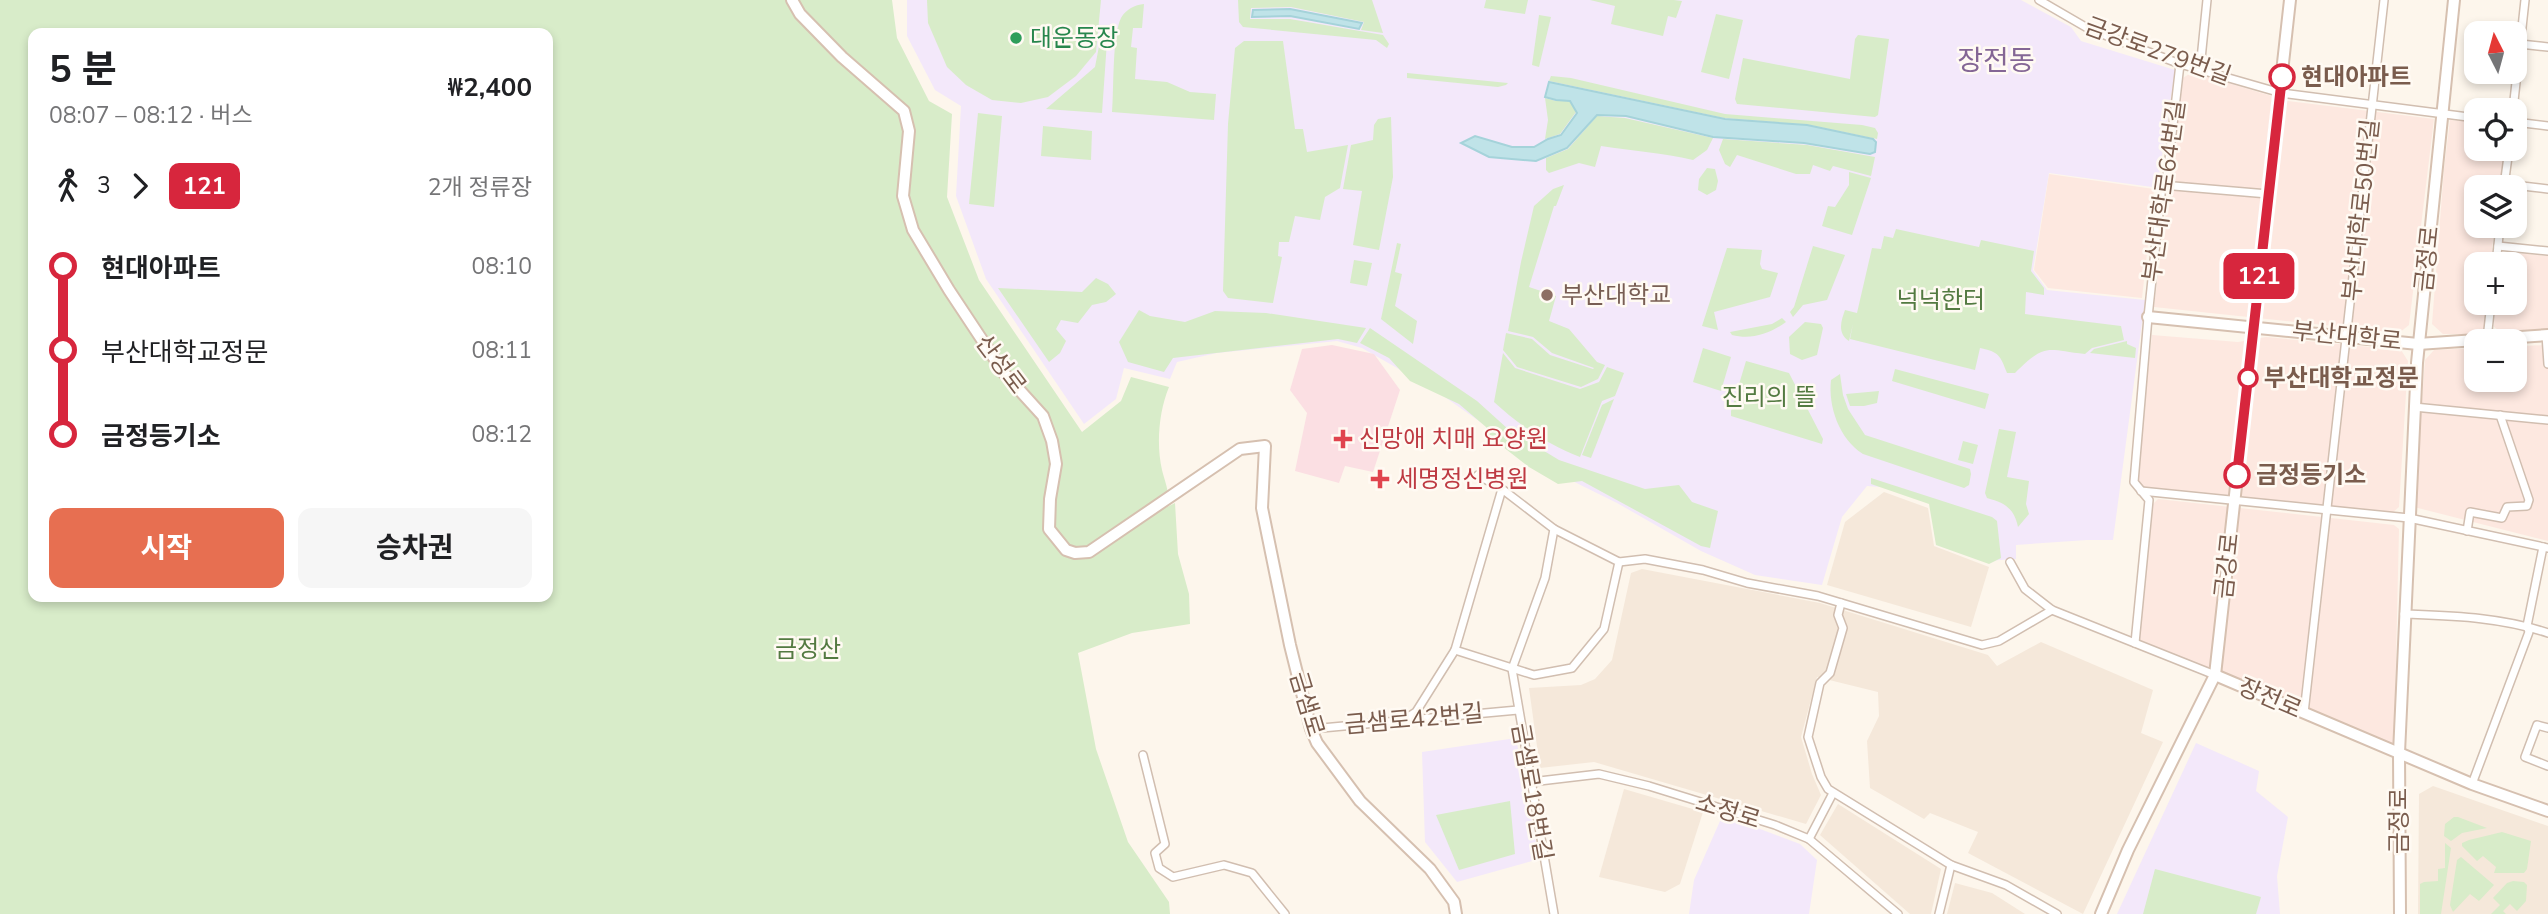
<!DOCTYPE html>
<html lang="ko">
<head>
<meta charset="utf-8">
<style>
  body { margin:0; font-family:"Nunito Sans","Noto Sans KR",sans-serif; background:#f6f6f6; color:#202124; height:100vh; display:flex; flex-direction:column; font-size:26px; white-space:nowrap }
  * { box-sizing:border-box; margin:0 }
  p { font-size:23px; color:#757577 }
  .icon { flex:none; width:38px; height:38px; fill:none; stroke:currentColor; stroke-width:2; stroke-linecap:round; stroke-linejoin:round }
  .map { position:relative; flex:1; overflow:hidden }
  .details { position:absolute; left:28px; top:28px; width:525px; height:574px; display:flex; flex-direction:column; background:#fff; border-radius:14px; box-shadow:0 4px 10px #0003 }
  .details>* { flex:none }
  .badge { padding:0 14px; border-radius:10px; font-size:24px; line-height:46px }
  .needle { width:46px; rotate:354deg }
  .controls { position:absolute; left:2464px; top:21px; display:grid; gap:14px }
  .controls a { display:grid; place-items:center; width:63px; height:63px; border-radius:14px; background:#fff; box-shadow:0 4px 10px #0003; font-size:35px }
  .map>.badge { position:absolute; translate:-50% -50%; box-shadow:0 0 0 4px #fff }
  .legs { display:flex; align-items:center; gap:10px; height:77px; padding:0 21px; font-size:23px }
  .legs p { margin-inline-start:auto }
  .summary { display:flex; align-items:center; justify-content:space-between; height:119px; padding:0 21px }
  h1 { font-size:38px; font-weight:700; line-height:52px }
  .button { display:flex; gap:14px; margin-top:auto; padding:14px 21px }
  .button a { flex:1; height:80px; border-radius:14px; background:#e76f51; color:#fff; font-size:28px; font-weight:700; line-height:80px; text-align:center }
  .button a+a { background:#f6f6f6; color:#202124 }
  ul { padding:0 21px; list-style:none }
  li { display:flex; align-items:center; gap:24px; height:84px; font-size:26px }
  li i { display:grid; place-items:center; width:10px; height:100%; margin:0 9px; background:currentColor }
  li i::after { content:''; width:18px; height:18px; margin:-9px; border:5px solid; border-radius:50%; background:#fff }
  li p { margin-inline-start:auto }
  li:first-child i { background:linear-gradient(#0000 50%,currentColor 0) }
  li:last-child i { background:linear-gradient(currentColor 50%,#0000 0) }
  .map>svg:first-child { display:block }
  .residential { fill:#f5e8da }
  .commercial { fill:#fde8e0 }
  .education { fill:#f3e8fa }
  .medical { fill:#fbdfe3 }
  .green { fill:#d8ecc9; fill-rule:evenodd }
  .water { fill:#bfe3e8; stroke:#a5d3da; stroke-width:2 }
  .lines { fill:none; stroke-linecap:round; stroke-linejoin:round }
  .street-casing { stroke:#d1beb0; stroke-width:10 }
  .secondary-casing { stroke:#d6c0b0; stroke-width:14 }
  .street { stroke:#fff; stroke-width:7 }
  .secondary { stroke:#fff; stroke-width:10 }
  .line-1-casing { stroke:#fff; stroke-width:16 }
  .line-1 { stroke:#d7263d; stroke-width:10 }
  .leisure-dot { fill:#2e9e5b; stroke:#fffaf3; stroke-width:2.5 }
  .stop-1-dot { fill:#fff; stroke:#d7263d; stroke-width:3.5 }
  .education-dot { fill:#8d6e63; stroke:#fffaf3; stroke-width:2.5 }
  .health-dot { fill:#e0444e; stroke:#fffaf3; stroke-width:2.5 }
  .labels { text-anchor:middle; dominant-baseline:central; stroke-width:5; stroke-linejoin:round; paint-order:stroke }
  .leisure-label { font-size:24px; fill:#27864d; stroke:#fffaf3; text-anchor:start }
  .street-label { font-size:24px; fill:#7a5c4d; stroke:#fffaf3 }
  .stop-label { font-size:24px; font-weight:bold; fill:#7a5c4d; stroke:#fffaf3; text-anchor:start }
  .education-label { font-size:24px; fill:#785e54; stroke:#fffaf3; text-anchor:start }
  .park-label { font-size:24px; fill:#537a41; stroke:#fffaf3 }
  .health-label { font-size:24px; fill:#be3a42; stroke:#fffaf3; text-anchor:start }
  .quarter-label { font-size:28px; fill:#846695; stroke:#fffaf3 }
</style>
</head>
<body>
<div class="map">
<svg width="2548" height="914" viewBox="0 0 2548 914">
  <rect width="100%" height="100%" fill="#fdf6ec"/>
  <g class="residential">
    <polygon points="1884,492 1928,508 1934,546 1989,567 1971,627 1827,585 1845,522"/>
    <polygon points="1642,569 1820,603 1988,655 1997,666 2041,642 2153,690 2141,733 2163,742 2083,914 1968,853 1978,832 1930,813 1924,819 1870,788 1867,741 1879,716 1878,692 1817,677 1801,737 1812,774 1821,795 1806,824 1594,762 1540,768 1529,688 1581,685 1595,679 1612,660 1631,573"/>
    <polygon points="2433,786 2548,826 2548,914 2418,914 2419,794"/>
    <polygon points="1624,789 1703,812 1680,884 1665,892 1599,877"/>
    <polygon points="1838,804 1941,869 1931,914 1910,914 1820,835"/>
    <polygon points="1955,883 1992,893 2025,914 1947,914"/>
  </g>
  <g class="commercial">
    <polygon points="2192,72 2288,101 2434,119 2409,325 2399,333 2154,307 2183,78"/>
    <polygon points="2450,120 2476,122 2476,149 2505,149 2500,187 2476,187 2476,226 2496,226 2492,247 2492,264 2476,264 2476,303 2488,303 2484,329 2479,334 2443,334 2432,324 2444,169"/>
    <polygon points="2049,174 2154,189 2142,298 2048,288 2034,270"/>
    <polygon points="2507,252 2548,256 2548,331 2503,333 2494,327 2495,303 2515,303 2515,264 2499,264 2500,257"/>
    <polygon points="2152,335 2238,342 2266,337 2401,350 2408,361 2399,507 2392,513 2142,487 2136,480"/>
    <polygon points="2548,345 2548,541 2414,507 2425,360 2434,350 2476,348 2476,380 2515,380 2515,346"/>
    <polygon points="2158,499 2394,525 2399,529 2394,745 2138,641 2152,505"/>
  </g>
  <g class="education">
    <polygon points="907,0 2021,0 2071,27 2081,41 2175,70 2159,176 2152,187 2049,173 2033,270 2047,290 2145,300 2113,540 2087,540 2016,545 2016,559 1985,561 1934,503 1893,488 1867,486 1842,517 1822,585 1755,575 1701,551 1617,503 1544,467 1432,388 1362,348 1337,341 1217,353 1177,362 1170,379 1124,368 1116,399 1084,424 986,279 956,196 961,106 935,90 907,36"/>
    <polygon points="1516,738 1539,859 1457,882 1425,842 1422,752"/>
    <polygon points="2196,743 2259,771 2256,791 2288,817 2277,876 2280,914 2117,914"/>
    <polygon points="1728,817 1800,844 1817,860 1809,914 1689,914 1694,880 1720,821"/>
  </g>
  <polygon class="medical" points="1332,345 1374,354 1400,390 1373,472 1345,466 1339,483 1295,471 1307,413 1290,390 1302,349"/>
  <g class="green">
    <path d="M 0,0 L 790,0 L 901,111 L 906,131 L 900,197 L 938,278 L 1041,417 L 1054,464 L 1045,529 L 1072,555 L 1175,503 L 1178,554 L 1189,594 L 1190,624 L 1132,633 L 1078,653 L 1096,749 L 1128,842 L 1169,902 L 1170,914 L 0,914 ZM 33,33 L 548,33 L 548,597 L 33,597 Z"/>
    <path d="M 794,0 L 892,0 L 897,38 L 929,101 L 952,114 L 947,197 L 979,280 L 1082,432 L 1121,401 L 1131,377 L 1169,387 C 1159,411 1156,444 1162,470 C 1164,479 1168,487 1168,497 L 1086,551 L 1069,548 L 1052,528 L 1054,436 L 1004,371 L 916,232 L 904,197 L 905,110 L 845,57 Z"/>
    <polygon points="927,0 1101,0 1096,52 1076,76 1048,97 1021,103 992,100 966,85 947,67 928,23"/>
    <polygon points="1238,0 1372,0 1383,33 1361,30 1364,22 1291,7 1251,8 1250,19 1290,19 1383,35 1389,44 1387,48 1376,40 1243,27 1239,22"/>
    <polygon points="1486,0 1528,0 1525,14 1484,8"/>
    <polygon points="1590,0 1674,0 1682,1 1676,18 1668,16 1663,36 1611,24 1615,6"/>
    <path d="M 1144,4 L 1142,28 L 1133,28 L 1131,47 L 1137,48 L 1135,79 L 1167,82 L 1190,92 L 1216,94 L 1214,120 L 1112,112 C 1114,90 1112,36 1121,18 C 1126,9 1135,5 1144,4 Z"/>
    <polygon points="1716,14 1743,20 1729,79 1701,72"/>
    <polygon points="1539,15 1551,17 1539,67 1532,65"/>
    <polygon points="1858,35 1889,39 1878,115 1875,117 1737,104 1735,99 1743,58 1850,79 1855,39"/>
    <polygon points="1100,41 1107,41 1102,113 1046,109 1095,67"/>
    <polygon points="1244,41 1283,41 1295,129 1303,129 1307,152 1348,145 1340,188 1325,197 1320,220 1295,216 1289,242 1279,242 1278,256 1282,257 1273,303 1228,298 1223,291 1228,124 1235,48"/>
    <polygon points="1407,73 1508,83 1506,85 1498,87 1407,78"/>
    <polygon points="1551,76 1571,78 1725,114 1862,125 1875,128 1878,133 1877,139 1810,125 1724,118 1549,81"/>
    <polygon points="1545,98 1556,101 1570,101 1576,112 1560,134 1545,139 1548,120"/>
    <polygon points="978,113 1002,116 994,207 969,204"/>
    <path d="M 1597,116 L 1625,118 L 1713,138 L 1707,150 L 1693,160 C 1663,153 1633,151 1601,146 L 1595,167 L 1579,163 L 1549,173 L 1546,170 L 1546,158 L 1568,149 Z"/>
    <polygon points="1391,117 1393,177 1379,250 1353,245 1362,191 1343,189 1351,145 1373,140 1374,125 1378,119"/>
    <polygon points="1043,126 1092,131 1091,160 1041,156"/>
    <polygon points="1723,139 1807,145 1875,157 1871,176 1833,166 1830,171 1813,165 1810,174 1796,174 1737,155 1730,167 1725,164 1719,150"/>
    <polygon points="1707,168 1715,169 1718,181 1716,190 1707,195 1698,190 1699,179"/>
    <polygon points="1849,172 1871,178 1852,235 1822,226 1828,206 1835,207 1849,185"/>
    <polygon points="1564,185 1556,206 1554,206 1529,287 1556,296 1549,321 1569,329 1597,362 1605,365 1598,379 1581,387 1517,367 1503,350 1506,333 1532,339 1550,355 1593,369 1594,368 1552,353 1533,337 1508,331 1521,262 1534,206 1553,189"/>
    <path d="M 1896,229 L 1979,247 L 1981,240 L 2034,251 L 2031,271 L 2044,288 L 2044,295 L 2026,292 L 2025,314 L 2121,326 L 2124,340 L 2092,348 L 2085,354 C 2044,349 2046,343 2015,373 L 2007,373 C 2000,355 1999,352 1980,348 L 1975,370 L 1850,339 L 1853,324 L 1849,341 C 1837,333 1841,321 1845,310 L 1857,313 L 1872,248 L 1881,249 L 1884,236 L 1893,238 Z"/>
    <polygon points="1397,243 1401,244 1395,272 1402,274 1395,306 1417,321 1413,344 1381,319"/>
    <polygon points="1813,246 1845,255 1827,300 1803,305 1793,317 1790,312 1794,307"/>
    <polygon points="1727,248 1762,250 1760,264 1762,269 1778,273 1770,297 1714,312 1718,330 1702,326"/>
    <polygon points="1354,260 1372,263 1367,286 1350,283"/>
    <polygon points="1096,278 1108,284 1116,294 1106,302 1092,305 1078,323 1061,320 1056,329 1066,341 1060,353 1049,362 998,288 1082,292"/>
    <polygon points="1139,310 1150,316 1185,322 1215,311 1266,313 1366,328 1357,343 1338,339 1173,358 1164,372 1128,362 1119,342"/>
    <path d="M 1782,318 L 1786,322 C 1770,334 1751,340 1732,335 L 1730,332 L 1772,324 Z"/>
    <polygon points="1805,322 1821,324 1823,328 1817,355 1802,360 1790,354 1789,337"/>
    <polygon points="1370,328 1477,401 1508,429 1559,460 1645,489 1679,485 1692,502 1718,511 1710,548 1701,546 1582,481 1558,484 1529,467 1489,436 1486,427 1459,404 1410,381 1389,358 1360,343"/>
    <polygon points="2127,341 2127,344 2136,348 2135,358 2090,353 2094,349"/>
    <polygon points="1703,348 1731,357 1721,391 1693,382"/>
    <path d="M 1503,353 L 1515,368 L 1580,389 L 1599,382 L 1607,367 L 1624,373 L 1615,396 L 1602,401 L 1580,457 C 1548,445 1519,425 1494,402 Z"/>
    <polygon points="1746,361 1789,373 1823,439 1822,444 1731,416 1731,411"/>
    <polygon points="1895,369 1989,394 1985,409 1892,381"/>
    <path d="M 1840,374 L 1843,395 L 1848,409 L 1865,435 L 1970,469 L 1971,474 L 1969,485 L 1964,488 L 1863,454 C 1839,439 1828,406 1831,380 Z"/>
    <polygon points="1879,391 1877,403 1864,406 1850,406 1846,394"/>
    <polygon points="1614,399 1591,458 1582,455 1602,405"/>
    <path d="M 1999,429 L 2016,432 L 2007,477 L 2029,481 L 2026,504 L 2029,514 L 2018,527 C 2014,508 2005,503 1987,498 L 1985,493 Z"/>
    <polygon points="1963,441 1978,445 1973,464 1958,460"/>
    <polygon points="1871,478 1992,517 1997,521 2001,558 1989,564 1936,545 1929,504 1871,484"/>
    <polygon points="1510,801 1515,854 1459,870 1436,815"/>
    <polygon points="2454,817 2458,817 2487,828 2462,833 2451,841 2444,836 2445,824"/>
    <polygon points="2502,832 2531,841 2527,869 2524,873 2494,873 2496,867 2483,856 2477,861 2462,846 2462,843 2469,840"/>
    <polygon points="2445,843 2451,848 2441,914 2420,914 2420,884 2424,882 2438,881 2438,869 2445,868"/>
    <polygon points="2461,857 2494,885 2479,901 2470,894 2453,912 2450,905 2457,860"/>
    <polygon points="2155,869 2261,897 2256,914 2143,914"/>
    <polygon points="2513,881 2524,882 2527,885 2526,901 2517,911 2510,904 2503,911 2506,914 2491,914 2500,905 2493,898 2507,883"/>
  </g>
  <g class="water">
    <polygon points="1290,9 1362,23 1359,29 1290,16 1252,17 1253,10"/>
    <polygon points="1549,82 1725,119 1807,125 1873,139 1876,142 1875,152 1870,154 1804,143 1713,137 1626,116 1597,115 1567,148 1536,161 1489,157 1461,143 1475,136 1512,147 1534,147 1548,139 1561,135 1577,113 1570,101 1556,100 1545,97"/>
  </g>
  <g class="lines">
    <g class="street-casing">
      <g id="street">
        <polyline points="2039,0 2089,29 2180,64 2281,93 2476,118"/>
        <polyline points="2520,44 2548,47"/>
        <polyline points="2200,69 2207,0"/>
        <polyline points="2513,110 2525,0"/>
        <polyline points="2515,122 2548,126"/>
        <polyline points="2505,184 2548,189"/>
        <polyline points="2162,185 2268,194"/>
        <polyline points="2504,186 2509,149"/>
        <polyline points="2498,246 2548,251"/>
        <polyline points="2496,264 2500,226"/>
        <polyline points="2546,335 2548,364"/>
        <polyline points="2487,339 2491,303"/>
        <polyline points="2414,407 2548,420"/>
        <polyline points="1478,475 1502,489 1554,529 1545,578 1512,669 1554,914"/>
        <polyline points="1502,489 1455,650 1534,675 1572,668 1604,629 1619,562 1554,529"/>
        <polyline points="2141,491 2409,518 2548,548"/>
        <polyline points="2467,531 2470,512 2502,518 2507,507 2527,506 2529,500 2500,415"/>
        <polyline points="1619,562 1645,559 1703,570 1747,583 1818,596 1982,645 1999,641 2052,610"/>
        <polyline points="2010,562 2025,589 2052,610 2215,675"/>
        <polyline points="1841,603 1838,615 1843,628 1830,673 1820,683 1808,737 1821,777 1828,789 1951,865 2006,885 2057,914"/>
        <path d="M 2404,614 C 2454,616 2501,617 2548,633"/>
        <polyline points="2135,643 2149,500 2134,482 2148,317 2162,185 2167,177 2180,64"/>
        <polyline points="2304,713 2384,0"/>
        <polyline points="1405,719 1416,712 1455,650"/>
        <polyline points="2548,728 2537,725 2525,757 2548,766"/>
        <polyline points="1311,729 1518,710"/>
        <polyline points="1143,755 1165,844 1155,853 1159,868 1173,877 1224,865 1252,873 1285,914"/>
        <polyline points="1531,782 1599,774 1649,786 1775,825 1809,839 1898,914"/>
        <polyline points="2472,784 2529,632 2527,626 2543,547"/>
        <polyline points="1809,839 1833,793"/>
        <polyline points="1939,914 1951,865"/>
      </g>
    </g>
    <g class="secondary-casing">
      <g id="secondary">
        <polyline points="792,0 800,14 842,57 904,111 909,131 903,196 913,230 949,290 1004,373 1043,416 1052,441 1056,464 1050,499 1049,529 1066,550 1075,553 1089,552 1240,449 1265,446 1262,508 1290,645 1311,729 1317,743 1360,801 1430,869 1454,902 1456,914"/>
        <polyline points="2148,317 2418,344 2548,335"/>
        <polyline points="2215,675 2472,784 2548,811"/>
        <polyline points="2101,914 2128,850 2215,675 2290,0"/>
        <polyline points="2400,914 2399,753 2417,363 2454,0"/>
      </g>
    </g>
    <use href="#street" class="street"/>
    <use href="#secondary" class="secondary"/>
  </g>
  <g class="lines">
    <g class="line-1-casing">
      <polyline id="line-1" points="2237,475 2282,77"/>
    </g>
    <use href="#line-1" class="line-1"/>
  </g>
  <circle class="leisure-dot" cx="1016" cy="38" r="7"/>
  <g class="stop-1-dot">
    <circle cx="2282" cy="77" r="12"/>
    <circle cx="2248" cy="378" r="9"/>
    <circle cx="2237" cy="475" r="12"/>
  </g>
  <circle class="education-dot" cx="1547" cy="295" r="7"/>
  <g class="health-dot">
    <path d="M1339.5 428.5h7v7h7v7h-7v7h-7v-7h-7v-7h7z"/>
    <path d="M1376.5 468.5h7v7h7v7h-7v7h-7v-7h-7v-7h7z"/>
  </g>
  <g class="labels">
    <g class="leisure-label">
      <text x="1030" y="38">대운동장</text>
    </g>
    <g class="street-label">
      <text transform="translate(2158 51) rotate(20)">금강로279번길</text>
      <text transform="translate(2164 191) rotate(-82)">부산대학로64번길</text>
      <text transform="translate(2361 210) rotate(-84)">부산대학로50번길</text>
      <text transform="translate(2427 259) rotate(-84)">금정로</text>
      <text transform="translate(2347 336) rotate(6)">부산대학로</text>
      <text transform="translate(1001 364) rotate(53)">산성로</text>
      <text transform="translate(2227 566) rotate(-84)">금강로</text>
      <text transform="translate(2270 698) rotate(23)">장전로</text>
      <text transform="translate(1307 704) rotate(73)">금샘로</text>
      <text transform="translate(1414 719) rotate(-5)">금샘로42번길</text>
      <text transform="translate(1532 792) rotate(80)">금샘로18번길</text>
      <text transform="translate(1728 811) rotate(17)">소정로</text>
      <text transform="translate(2399 821) rotate(-90)">금정로</text>
    </g>
    <g class="stop-label">
      <text x="2301" y="77">현대아파트</text>
      <text x="2264" y="378">부산대학교정문</text>
      <text x="2256" y="475">금정등기소</text>
    </g>
    <g class="education-label">
      <text x="1561" y="295">부산대학교</text>
    </g>
    <g class="park-label">
      <text x="1941" y="300">넉넉한터</text>
      <text x="1769" y="397">진리의 뜰</text>
      <text x="808" y="649">금정산</text>
    </g>
    <g class="health-label">
      <text x="1359" y="439">신망애 치매 요양원</text>
      <text x="1396" y="479">세명정신병원</text>
    </g>
    <g class="quarter-label">
      <text x="1996" y="61">장전동</text>
    </g>
  </g>
</svg>
<div class="controls">
<a><svg class="needle" viewBox="-14 -14 28 28"><path d="M0-13l5 13h-10z" fill="#e53935"/><path d="M0 13l5-13h-10z" fill="#757577"/></svg></a>
<a><svg class="icon" aria-label="locate" viewBox="0 0 24 24"><circle cx="12" cy="12" r="6"/><path d="M12 2v4M12 18v4M2 12h4M18 12h4"/></svg></a>
<a><svg class="icon" aria-label="layers" viewBox="0 0 24 24"><path d="M12 4l9 5-9 5-9-5zM3 14l9 5 9-5"/></svg></a>
<a>+</a>
<a>−</a>
</div>
<b class="badge" style="left:2259px;top:276px;background:#d7263d;color:#fff">121</b>
<section class="details">
<div class="summary"><div><h1>5 분</h1><p>08:07 – 08:12 · 버스</p></div><b>₩2,400</b></div>
<div class="legs"><svg class="icon" aria-label="walk" viewBox="0 0 24 24"><circle cx="13" cy="4" r="2"/><path d="M13 8l-2 6 4 7M11 14l-3 7M7 12l3-4h3l4 4"/></svg>3<svg class="icon" aria-label="forward" viewBox="0 0 24 24"><path d="M9 5l7 7-7 7"/></svg><b class="badge" style="background:#d7263d;color:#fff">121</b><p>2개 정류장</p></div>
<ul>
<li><i style="color:#d7263d"></i><b>현대아파트</b><p>08:10</p></li>
<li><i style="color:#d7263d"></i><span>부산대학교정문</span><p>08:11</p></li>
<li><i style="color:#d7263d"></i><b>금정등기소</b><p>08:12</p></li>
</ul>
<div class="button"><a>시작</a><a>승차권</a></div>
</section>
</div>
</body>
</html>
